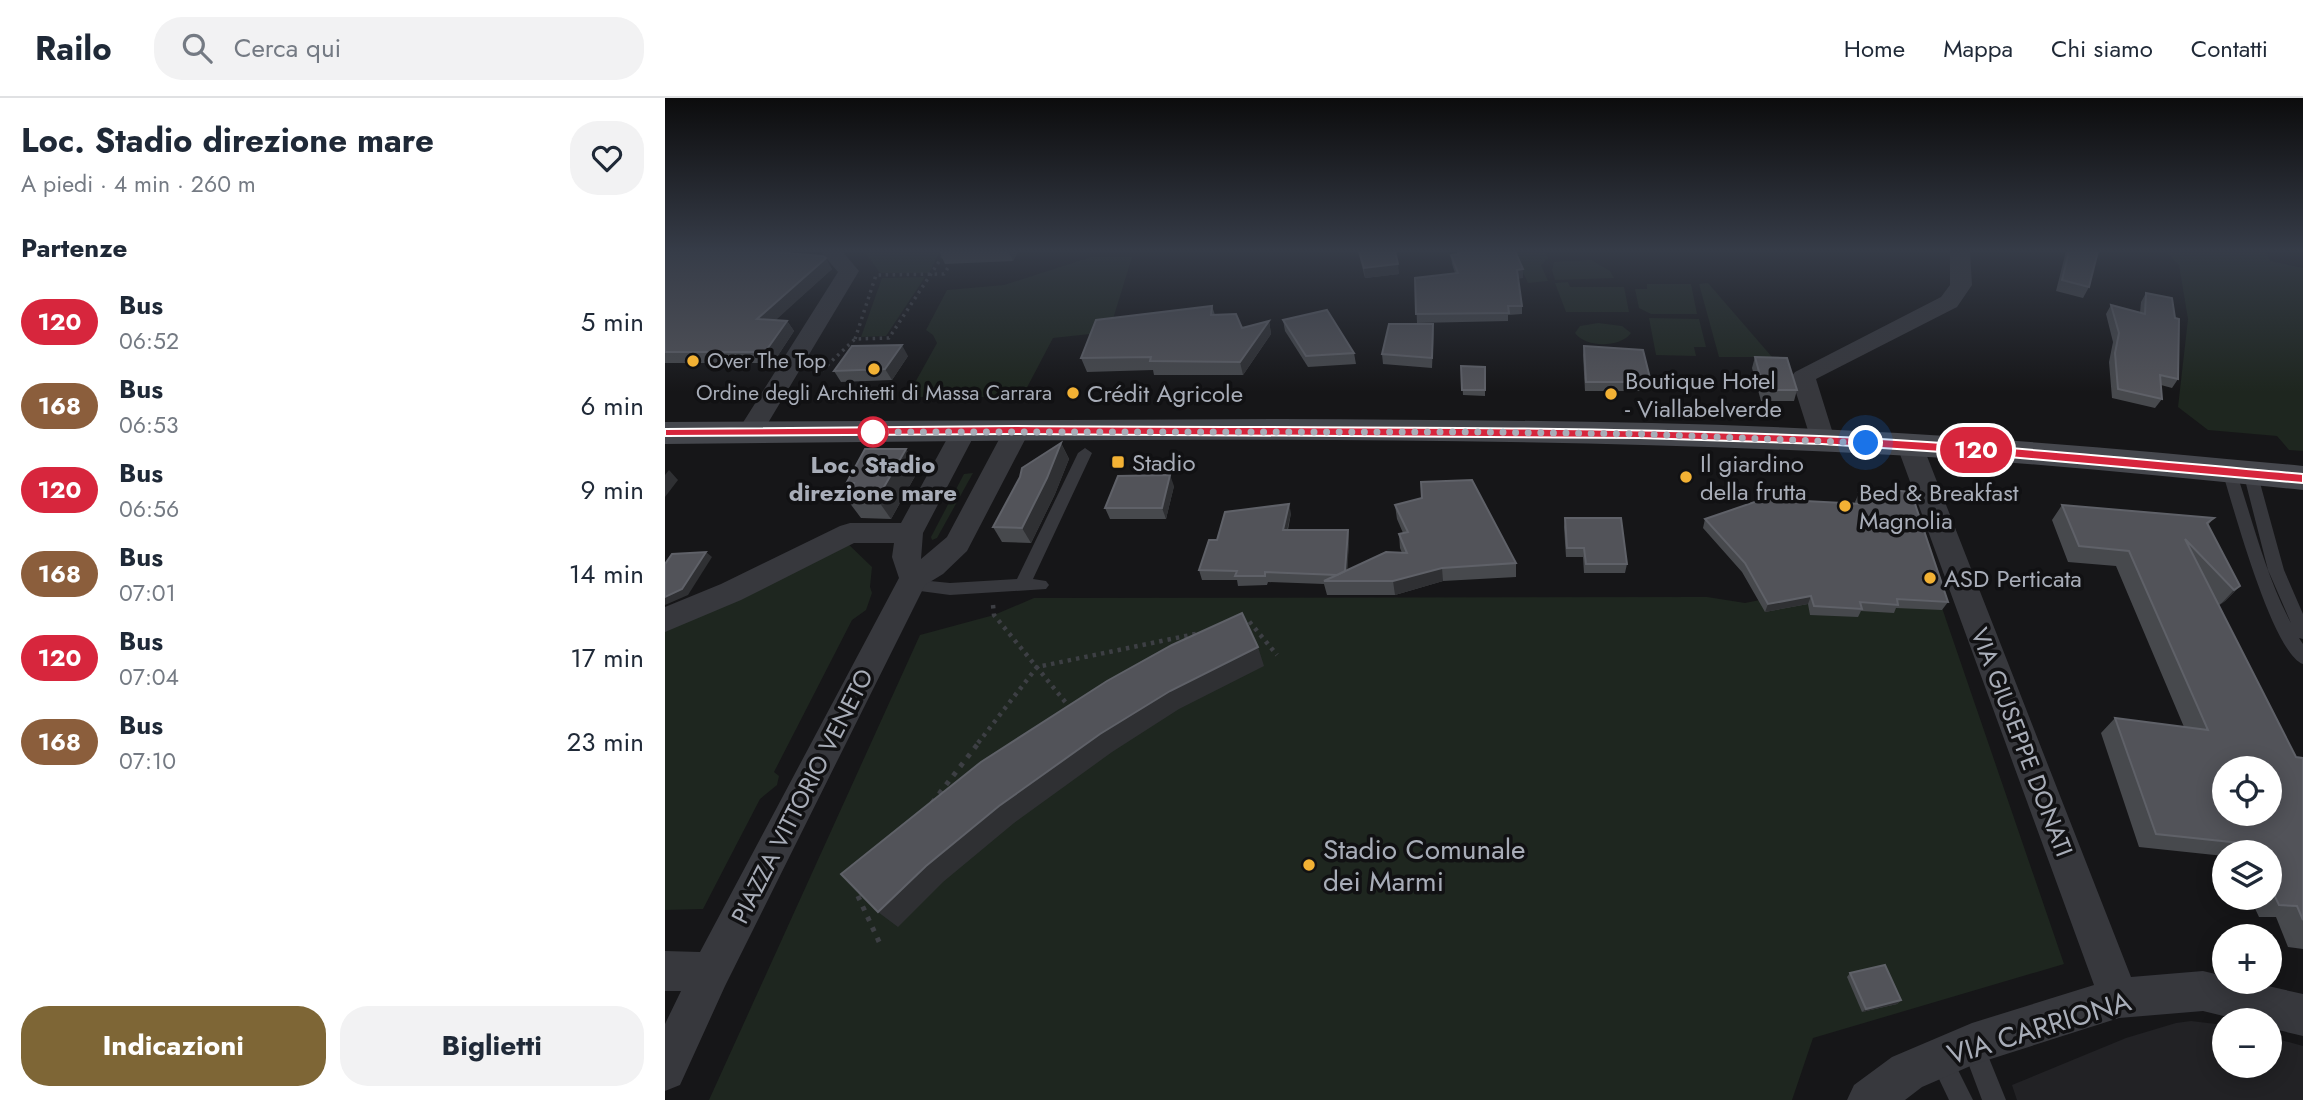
<!DOCTYPE html>
<html lang="it">
<head>
<meta charset="utf-8">
<style>
  body { margin:0; font-family:Jost,sans-serif; background:#f2f2f3; color:#1f2937; height:100vh; display:flex; flex-direction:column; font-size:26px; white-space:nowrap }
  * { box-sizing:border-box; margin:0 }
  p { font-size:23px; color:#747a83 }
  .icon { flex:none; width:38px; height:38px; fill:none; stroke:currentColor; stroke-width:2; stroke-linecap:round; stroke-linejoin:round }
  .map { position:relative; flex:1; overflow:hidden }
  .side { display:flex; flex-direction:column; background:#fff; width:665px }
  .side>* { flex:none }
  .badge { padding:0 14px; border-radius:23px; font-size:24px; line-height:46px }
  .fabs { position:absolute; left:1547px; top:658px; display:grid; gap:14px }
  .fabs a { display:grid; place-items:center; width:70px; height:70px; border-radius:50%; background:#fff; box-shadow:0 4px 18px #0003; font-size:35px }
  .you { position:absolute; width:35px; height:35px; margin:-18px; border:5px solid #fff; border-radius:50%; background:#1a73e8; box-shadow:0 0 0 10px #1a73e833 }
  .map>.badge { position:absolute; translate:-50% -50%; box-shadow:0 0 0 4px #fff }
  h2 { padding:0 21px; font-size:26px; line-height:63px }
  .round { display:grid; place-items:center; flex:none; width:74px; height:74px; border-radius:28px; background:#f2f2f3 }
  .summary { display:flex; align-items:center; justify-content:space-between; height:119px; padding:0 21px }
  h1 { font-size:33px; font-weight:700; line-height:52px }
  .action { display:flex; gap:14px; margin-top:auto; padding:14px 21px }
  .action a { flex:1; height:80px; border-radius:28px; background:#7e6636; color:#fff; font-size:28px; font-weight:700; line-height:80px; text-align:center }
  .action a+a { background:#f2f2f3; color:#1f2937 }
  ul { padding:0; list-style:none }
  li { display:flex; align-items:center; gap:21px; height:84px; padding:0 21px }
  li div { flex:1 }
  li b { display:block; font-size:26px }
  li em { font-style:normal }
  li .badge { min-width:77px; font-weight:700; text-align:center }
  header { display:flex; align-items:center; gap:42px; box-sizing:border-box; height:98px; padding:0 35px; background:#fff; border-bottom:2px solid #e0e1e3 }
  header strong { font-size:33px }
  nav { display:flex; gap:38px; margin-inline-start:auto; font-size:24px }
  .search { width:490px; height:63px; background:#f2f2f3; display:flex; align-items:center; gap:18px; box-sizing:border-box; padding:0 24px; border-radius:28px; color:#747a83; font-size:26px }
  main { display:flex; flex:1; min-height:0 }
  .map>svg:first-child { display:block }
  .built { fill:#222225 }
  .green { fill:#1e261f }
  .lines { fill:none; stroke-linecap:round; stroke-linejoin:round }
  .path-far2 { stroke:#3d3f44; stroke-width:3.5; stroke-dasharray:2.5 4.5; stroke-linecap:butt }
  .path-far1 { stroke:#3d3f44; stroke-width:4.5; stroke-dasharray:3.5 5; stroke-linecap:butt }
  .path { stroke:#3d3f44; stroke-width:5; stroke-dasharray:4.5 7; stroke-linecap:butt }
  .lane { fill:#37383d; fill-rule:evenodd }
  .street { fill:#37383d; fill-rule:evenodd }
  .secondary { fill:#45474d; fill-rule:evenodd }
  .wall { fill:#47494d }
  .shaded-wall { fill:#2f3033 }
  .building { fill:#525359; stroke:#5f6168; stroke-width:2; fill-rule:evenodd }
  .line { fill:#d7263d; stroke:#fff; stroke-width:2 }
  .walk { stroke:#a8adb8; stroke-width:7; stroke-dasharray:0 12.6 }
  .poi-dot { fill:#f2b134; stroke:#111113; stroke-width:2.5 }
  .stop-dot { fill:#fff; stroke:#d7263d; stroke-width:3.5 }
  .labels { text-anchor:middle; dominant-baseline:central; stroke-width:7; stroke-linejoin:round; paint-order:stroke }
  .far-poi-label { font-size:21px; fill:#a8adb8; stroke:#111113; text-anchor:start }
  .poi-label { font-size:24px; fill:#a8adb8; stroke:#111113; text-anchor:start }
  .stop-label { font-size:24px; font-weight:bold; fill:#a8adb8; stroke:#111113 }
  .street-label { font-size:24px; fill:#a8adb8; stroke:#111113 }
  .near-poi-label { font-size:28px; fill:#a8adb8; stroke:#111113; text-anchor:start }
  .near-street-label { font-size:28px; fill:#a8adb8; stroke:#111113 }
</style>
</head>
<body>
<header>
<strong>Railo</strong>
<div class="search"><svg class="icon" aria-label="search" viewBox="0 0 24 24"><circle cx="10" cy="10" r="6"/><path d="M15 15l6 6"/></svg>Cerca qui</div>
<nav><a>Home</a><a>Mappa</a><a>Chi siamo</a><a>Contatti</a></nav>
</header>
<main>
<section class="side">
<div class="summary"><div><h1>Loc. Stadio direzione mare</h1><p>A piedi · 4 min · 260 m</p></div><a class="round"><svg class="icon" aria-label="heart" viewBox="0 0 24 24"><path d="M12 20l-8-8c-3-5 5-10 8-4 3-6 11-1 8 4z"/></svg></a></div>
<h2>Partenze</h2>
<ul>
<li><span class="badge" style="background:#d7263d;color:#fff">120</span><div><b>Bus</b><p>06:52</p></div><em>5 min</em></li>
<li><span class="badge" style="background:#8b5e3c;color:#fff">168</span><div><b>Bus</b><p>06:53</p></div><em>6 min</em></li>
<li><span class="badge" style="background:#d7263d;color:#fff">120</span><div><b>Bus</b><p>06:56</p></div><em>9 min</em></li>
<li><span class="badge" style="background:#8b5e3c;color:#fff">168</span><div><b>Bus</b><p>07:01</p></div><em>14 min</em></li>
<li><span class="badge" style="background:#d7263d;color:#fff">120</span><div><b>Bus</b><p>07:04</p></div><em>17 min</em></li>
<li><span class="badge" style="background:#8b5e3c;color:#fff">168</span><div><b>Bus</b><p>07:10</p></div><em>23 min</em></li>
</ul>
<div class="action"><a>Indicazioni</a><a>Biglietti</a></div>
</section>
<div class="map">
<svg width="1638" height="1002" viewBox="0 0 1638 1002">
  <rect width="100%" height="100%" fill="#161618"/>
  <polygon class="built" points="1526,923 1559,927 1559,968 1605,968 1605,939 1638,948 1638,1002 1352,1002 1347,987 1461,940 1511,925"/>
  <g class="green">
    <polygon points="199,153 275,153 264,175 215,175"/>
    <polygon points="848,153 879,153 883,160 876,167 883,183 863,185"/>
    <polygon points="1492,153 1601,153 1605,163 1638,170 1638,353 1624,352 1612,338 1543,332 1513,309 1523,221 1514,167 1503,156"/>
    <polygon points="426,159 467,159 444,234 388,240 357,299 242,299 272,245 268,237 261,232 282,192 339,187"/>
    <polygon points="926,162 945,173 949,180 890,182 887,172 889,164"/>
    <polygon points="260,179 221,238 196,239 217,180"/>
    <polygon points="903,184 905,189 959,189 964,214 901,214 890,185"/>
    <polygon points="1043,185 1107,259 1054,259 1034,186"/>
    <polygon points="982,186 1026,186 1032,216 986,216 974,210 970,191 982,191"/>
    <polygon points="984,220 1034,221 1041,249 1029,249 1031,258 991,257"/>
    <path d="M 933,225 L 957,228 L 966,235 C 955,250 921,250 910,235 L 915,228 Z"/>
    <polygon points="308,375 272,440 267,442 266,439 299,376"/>
    <polygon points="180,443 207,469 205,489 207,495 201,512 187,522 109,674 114,678 112,687 95,701 38,811 0,812 0,529"/>
    <polygon points="1263,469 1399,866 1148,940 1127,1002 44,1002 255,537 329,517 369,500 1042,499 1080,505"/>
  </g>
  <g class="lines">
    <g class="path-far2">
      <polyline points="190,241 211,177 279,176 284,168"/>
      <polyline points="152,277 190,241 224,240 281,153"/>
      <polyline points="502,368 503,365"/>
    </g>
    <g class="path-far1">
      <polyline points="498,381 503,367"/>
      <polyline points="328,507 329,517 406,611"/>
      <polyline points="577,524 583,522 612,557"/>
      <polyline points="313,645 372,569 535,535"/>
    </g>
    <g class="path">
      <polyline points="267,705 315,643"/>
      <polyline points="196,789 191,794 216,848"/>
    </g>
    <g class="lane">
      <polygon points="420,350 427,355 368,481 381,483 384,487 381,491 285,497 240,491 237,487 245,481 285,485 352,481 413,355"/>
      <path d="M 1564,368 L 1571,373 C 1588,424 1601,478 1626,525 L 1603,472 L 1578,374 L 1585,369 L 1592,374 L 1619,472 L 1638,516 L 1638,541 L 1634,540 L 1638,546 L 1638,566 C 1607,555 1568,407 1557,373 Z"/>
      <polygon points="1307,935 1315,938 1341,1002 1317,1002 1296,946 1299,938"/>
      <polygon points="1275,949 1283,952 1308,1002 1284,1002 1264,960 1267,952"/>
    </g>
    <g class="street">
      <polygon points="155,153 177,153 194,173 94,340 85,342 76,340 72,334 173,174"/>
      <polygon points="1285,153 1305,153 1307,187 1292,209 1151,281 1170,342 1166,348 1157,350 1148,348 1126,279 1130,274 1276,199 1285,187"/>
      <polygon points="352,324 361,326 365,332 302,453 278,476 260,487 60,888 15,987 0,993 0,926 16,893 0,893 0,853 35,854 234,480 227,459 229,445 189,445 76,502 0,534 0,509 56,486 175,428 185,425 236,425 289,328 298,326 307,328 311,334 258,435 256,461 282,439 339,332 343,326"/>
      <polygon points="1245,340 1254,342 1258,348 1466,879 1538,873 1559,878 1559,884 1585,884 1638,896 1638,938 1605,930 1605,922 1575,922 1538,913 1454,920 1310,966 1257,989 1240,1002 1182,1002 1189,987 1227,959 1307,925 1429,887 1232,348 1236,342"/>
    </g>
    <path class="secondary" d="M 615,321 C 821,322 1027,323 1233,335 C 1368,343 1503,355 1638,368 L 1638,392 C 1501,378 1365,364 1228,357 C 819,335 409,342 0,346 L 0,324 Z"/>
  </g>
  <g class="wall">
    <polygon points="0,153 167,171 110,222 122,223 129,233 108,265 0,265"/>
    <polygon points="274,153 353,153 348,163 280,166"/>
    <polygon points="693,153 730,153 734,176 700,180"/>
    <polygon points="792,153 850,153 858,171 858,180 853,180 857,208 857,216 843,217 843,223 752,225 750,180 790,175 787,166 786,157 792,157"/>
    <polygon points="1401,153 1433,153 1424,189 1418,200 1391,193"/>
    <polygon points="1481,195 1513,281 1507,290 1496,287 1497,301 1490,310 1447,300 1444,264 1448,244 1441,216 1446,207 1475,215 1476,204"/>
    <polygon points="547,208 550,217 577,230 604,223 606,236 578,277 489,277 488,272 422,274 416,260"/>
    <polygon points="618,222 689,255 691,266 643,269 620,233"/>
    <polygon points="768,226 767,270 718,266 717,256"/>
    <polygon points="919,248 986,284 984,293 920,293 918,257"/>
    <polygon points="243,258 227,282 176,284 169,273"/>
    <polygon points="1090,259 1132,292 1129,303 1096,303 1087,270"/>
    <polygon points="796,268 820,269 820,298 798,297"/>
    <polygon points="396,345 404,361 390,396 366,445 337,444 328,429"/>
    <polygon points="254,371 226,421 196,420 181,400 186,390 182,384"/>
    <polygon points="509,388 501,421 445,421 440,410"/>
    <polygon points="1224,392 1283,504 1277,512 1231,510 1229,515 1196,513 1193,519 1145,517 1143,506 1100,514 1077,474 1038,430 1040,421 1121,402 1191,406 1190,404 1194,395 1222,397"/>
    <polygon points="730,407 851,465 851,479 778,483 730,497 662,497 659,486 603,484 602,487 573,488 572,482 537,482 534,472 552,442 626,415 623,432 683,432 684,442 682,472 737,455 735,450 734,436 738,435 732,421"/>
    <polygon points="1397,407 1549,420 1543,427 1575,488 1560,503 1554,507 1631,659 1638,660 1638,851 1623,849 1611,819 1594,819 1585,800 1605,800 1605,754 1559,754 1559,758 1474,749 1436,635 1450,620 1519,629 1451,468 1403,464 1387,422"/>
    <polygon points="900,420 962,466 960,475 919,475 918,459 901,459 899,429"/>
    <polygon points="1185,875 1236,902 1232,906 1197,914 1182,879"/>
  </g>
  <g class="shaded-wall">
    <polygon points="343,153 353,153 348,163"/>
    <polygon points="161,160 167,171 100,232 92,221"/>
    <polygon points="733,166 734,176 700,180 699,170"/>
    <polygon points="858,171 858,180 852,181 852,172"/>
    <polygon points="122,223 129,233 108,265 100,254"/>
    <polygon points="604,223 606,236 578,277 575,264"/>
    <polygon points="768,226 769,236 767,270 767,260"/>
    <polygon points="237,247 243,258 227,282 220,271"/>
    <polygon points="396,345 404,361 390,396 366,445 357,430"/>
    <polygon points="241,351 254,371 226,421 212,401"/>
    <polygon points="4,372 13,382 0,399 0,377"/>
    <polygon points="505,377 509,388 501,421 497,410"/>
    <polygon points="624,406 626,415 620,441 618,432"/>
    <polygon points="683,432 684,442 682,483 680,477"/>
    <polygon points="41,454 47,459 23,497 0,507 0,499"/>
    <polygon points="777,470 778,483 730,497 728,483"/>
    <polygon points="1575,488 1560,503 1554,508 1569,492"/>
    <polygon points="1146,498 1143,506 1100,514 1103,506"/>
    <polygon points="593,549 599,568 514,611 447,654 349,725 278,784 233,829 213,814 261,768 334,708 435,636 505,593"/>
    <polygon points="1236,902 1232,906 1197,914 1201,911"/>
  </g>
  <g class="building">
    <polygon points="0,153 97,153 158,158 161,160 92,221 122,223 100,254 0,254"/>
    <polygon points="694,153 730,153 733,166 699,170"/>
    <polygon points="794,153 850,153 858,171 852,172 857,208 843,208 844,215 751,216 750,180 793,175 786,157 795,156"/>
    <polygon points="1404,153 1433,153 1424,189 1397,182"/>
    <polygon points="1481,195 1507,200 1510,220 1514,221 1513,281 1495,277 1497,301 1453,291 1450,255 1454,235 1446,207 1480,216"/>
    <polygon points="547,208 546,217 571,216 577,230 604,223 575,264 485,263 486,259 416,260 431,222"/>
    <polygon points="662,212 689,255 641,258 618,222"/>
    <polygon points="724,226 768,226 767,260 717,256"/>
    <polygon points="237,247 220,271 169,273 187,248"/>
    <polygon points="919,248 978,252 986,284 921,284"/>
    <polygon points="1090,259 1122,260 1132,292 1099,292"/>
    <polygon points="796,268 820,269 820,292 797,292"/>
    <polygon points="396,345 382,380 357,430 328,429 355,379 357,370"/>
    <polygon points="200,351 241,351 212,401 181,400 189,385 182,384"/>
    <polygon points="505,377 497,410 440,410 453,378"/>
    <polygon points="807,382 851,465 777,470 728,483 659,483 721,454 742,455 734,436 743,434 730,407 757,400 756,384"/>
    <polygon points="1224,392 1246,394 1283,504 1232,501 1233,507 1195,504 1197,511 1149,508 1146,498 1103,506 1080,465 1040,421 1119,394 1121,402 1197,406 1194,395 1223,397"/>
    <polygon points="624,406 618,432 683,432 680,473 672,477 600,474 600,478 570,478 572,473 534,472 544,442 552,442 560,414"/>
    <path d="M 1397,407 L 1549,420 L 1542,425 L 1575,488 L 1569,492 L 1520,441 L 1631,659 L 1638,660 L 1638,822 L 1632,808 L 1614,807 L 1605,788 L 1605,754 L 1589,754 L 1585,746 L 1491,736 L 1450,620 L 1543,632 L 1464,453 L 1414,448 ZM 1559,670 L 1605,670 L 1605,716 L 1559,716 Z"/>
    <polygon points="900,420 956,420 962,466 921,466 919,450 902,450"/>
    <polygon points="41,454 17,491 0,499 0,466 7,456"/>
    <polygon points="577,515 593,549 505,593 435,636 334,708 261,768 213,814 176,776 316,664 442,583 507,547"/>
    <polygon points="1220,867 1236,902 1201,911 1185,875"/>
  </g>
  <linearGradient id="sky" x2="0" y2="1"><stop stop-color="#0c0c0d"/><stop offset="0.52" stop-color="#363c48"/><stop offset="1" stop-color="#363c48" stop-opacity="0"/></linearGradient>
  <rect width="1638" height="294" fill="url(#sky)"/>
  <path class="line" d="M 352,328 C 619,330 887,327 1154,338 C 1316,345 1477,362 1638,376 L 1638,385 L 1322,357 L 1157,346 L 975,340 L 352,336 L 0,338 L 0,331 Z"/>
  <g class="lines">
    <polyline class="walk" points="208,334 809,334 975,336 1201,345"/>
  </g>
  <g class="poi-dot">
    <circle cx="28" cy="263" r="7"/>
    <circle cx="209" cy="271" r="7"/>
    <circle cx="408" cy="295" r="7"/>
    <circle cx="946" cy="296" r="7"/>
    <rect x="446" y="357" width="14" height="14" rx="3.5"/>
    <circle cx="1021" cy="379" r="7"/>
    <circle cx="1180" cy="408" r="7"/>
    <circle cx="1265" cy="480" r="7"/>
    <circle cx="644" cy="767" r="7"/>
  </g>
  <circle class="stop-dot" cx="208" cy="334" r="14"/>
  <g class="labels">
    <g class="far-poi-label">
      <text x="42" y="263">Over The Top</text>
      <text x="209" y="295" text-anchor="middle">Ordine degli Architetti di Massa Carrara</text>
    </g>
    <g class="poi-label">
      <text x="960" y="282">Boutique Hotel<tspan x="960" dy="28">- Viallabelverde</tspan></text>
      <text x="422" y="295">Crédit Agricole</text>
      <text x="467" y="364">Stadio</text>
      <text x="1035" y="365">Il giardino<tspan x="1035" dy="28">della frutta</tspan></text>
      <text x="1194" y="394">Bed &amp; Breakfast<tspan x="1194" dy="28">Magnolia</tspan></text>
      <text x="1279" y="480">ASD Perticata</text>
    </g>
    <g class="stop-label">
      <text x="208" y="366">Loc. Stadio<tspan x="208" dy="28">direzione mare</tspan></text>
    </g>
    <g class="street-label">
      <text transform="translate(1357 644) rotate(69)">VIA GIUSEPPE DONATI</text>
      <text transform="translate(137 698) rotate(-63)">PIAZZA VITTORIO VENETO</text>
    </g>
    <g class="near-poi-label">
      <text x="658" y="751">Stadio Comunale<tspan x="658" dy="32">dei Marmi</tspan></text>
    </g>
    <g class="near-street-label">
      <text transform="translate(1374 930) rotate(-17)">VIA CARRIONA</text>
    </g>
  </g>
</svg>
<div class="fabs">
<a><svg class="icon" aria-label="locate" viewBox="0 0 24 24"><circle cx="12" cy="12" r="6"/><path d="M12 2v4M12 18v4M2 12h4M18 12h4"/></svg></a>
<a><svg class="icon" aria-label="layers" viewBox="0 0 24 24"><path d="M12 4l9 5-9 5-9-5zM3 14l9 5 9-5"/></svg></a>
<a>+</a>
<a>−</a>
</div>
<div class="you" style="left:1201px;top:345px"></div>
<b class="badge" style="left:1311px;top:352px;background:#d7263d;color:#fff">120</b>
</div>
</main>
</body>
</html>
